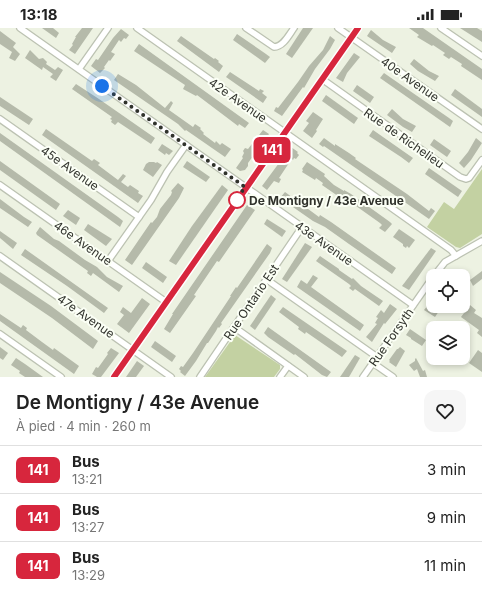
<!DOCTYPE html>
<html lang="fr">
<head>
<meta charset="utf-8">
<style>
  body { margin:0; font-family:Inter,sans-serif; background:#f6f6f6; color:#222; height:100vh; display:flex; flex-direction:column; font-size:15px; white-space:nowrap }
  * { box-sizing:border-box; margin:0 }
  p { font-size:13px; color:#767676 }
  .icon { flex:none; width:22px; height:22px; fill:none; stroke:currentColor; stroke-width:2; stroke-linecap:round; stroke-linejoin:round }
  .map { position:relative; height:349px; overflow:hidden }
  .panel { display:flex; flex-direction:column; background:#fff; flex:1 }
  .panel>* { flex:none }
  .badge { padding:0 8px; border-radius:6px; font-size:14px; line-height:26px }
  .fabs { position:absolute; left:426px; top:241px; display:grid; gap:8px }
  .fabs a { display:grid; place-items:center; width:44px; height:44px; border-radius:8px; background:#fff; box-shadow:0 2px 6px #0003; font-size:20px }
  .you { position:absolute; width:20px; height:20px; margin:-10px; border:3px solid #fff; border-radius:50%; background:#1a73e8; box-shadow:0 0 0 6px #1a73e833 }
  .map>.badge { position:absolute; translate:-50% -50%; box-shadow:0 0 0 2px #fff }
  .round { display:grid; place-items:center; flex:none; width:42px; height:42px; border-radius:12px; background:#f6f6f6 }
  .head { display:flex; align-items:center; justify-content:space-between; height:68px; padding:0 16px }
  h1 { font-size:19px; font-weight:600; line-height:30px }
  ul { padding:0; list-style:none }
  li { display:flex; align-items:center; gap:12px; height:48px; padding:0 16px; border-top:1px solid #e0e0e0 }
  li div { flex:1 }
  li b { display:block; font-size:15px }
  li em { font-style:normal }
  li .badge { min-width:44px; font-weight:700; text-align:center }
  .status { display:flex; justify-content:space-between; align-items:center; height:28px; padding:0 20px; background:#fff; direction:ltr }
  .status svg { height:11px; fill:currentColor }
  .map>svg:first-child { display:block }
  .green { fill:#c3d1a2 }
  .building { fill:#b5baaa }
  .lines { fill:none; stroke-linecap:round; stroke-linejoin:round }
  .street-casing { stroke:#bcc2b2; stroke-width:8 }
  .street { stroke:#fff; stroke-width:5.5 }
  .line-casing { stroke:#fff; stroke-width:9 }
  .line { stroke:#d7263d; stroke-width:6 }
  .walk { stroke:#30322c; stroke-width:4; stroke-dasharray:0 7.2 }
  .stop-dot { fill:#fff; stroke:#d7263d; stroke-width:2 }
  .labels { text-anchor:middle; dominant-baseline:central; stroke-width:4; stroke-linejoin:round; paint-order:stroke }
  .street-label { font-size:12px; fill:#30322c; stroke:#fbfff5 }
  .stop-label { font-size:12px; font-weight:bold; fill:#30322c; stroke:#fbfff5; text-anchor:start }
</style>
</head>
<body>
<div class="status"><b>13:18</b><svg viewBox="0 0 49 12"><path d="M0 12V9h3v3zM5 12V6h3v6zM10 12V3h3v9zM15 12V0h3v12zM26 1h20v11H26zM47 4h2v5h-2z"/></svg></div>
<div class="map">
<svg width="482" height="349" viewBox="0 0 482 349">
  <rect width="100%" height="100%" fill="#edf2e2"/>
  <g class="green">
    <polygon points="482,141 482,206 460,220 456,219 427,199 444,174 454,181"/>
    <polygon points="235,307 280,337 280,341 274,349 205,349"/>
  </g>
  <g class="building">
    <polygon points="42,0 53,0 59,5 56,10"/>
    <polygon points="82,0 93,0 75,26 69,22 73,17 72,16 76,9 75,9"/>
    <polygon points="303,0 313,0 292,30 286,26"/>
    <polygon points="409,0 423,0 482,41 482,52 461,38 462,36 451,29 449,31 443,27 445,25 433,17 432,18 417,9 419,7"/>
    <polygon points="460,0 477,0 482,3 482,14"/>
    <polygon points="121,1 129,7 126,11 124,10 121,14 119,12 111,24 115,26 110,33 109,32 104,39 105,40 100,45 91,38 96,31 98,32 113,10"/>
    <polygon points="371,2 383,12 396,19 392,25 367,8"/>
    <polygon points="0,3 16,15 13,19 20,26 15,33 9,30 12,24 0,16"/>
    <polygon points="237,6 266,26 270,29 265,35 233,12"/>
    <polygon points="181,8 214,31 215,30 219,33 218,34 223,38 219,44 177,13"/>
    <polygon points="330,8 335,12 330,21 315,41 304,60 303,59 282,88 274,83 276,79 278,80 298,54 309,38 323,22"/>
    <polygon points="139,16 249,95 245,100 239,96 238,98 197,67 196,68 183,61 185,57 134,23"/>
    <polygon points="30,22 39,31 43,30 47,34 46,36 55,42 58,39 63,42 56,53 50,49 53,46 43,39 42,42 25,30"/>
    <polygon points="354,25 360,29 347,45 343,54 336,50"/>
    <polygon points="414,31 429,43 439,48 435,53 418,43 410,36"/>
    <polygon points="230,44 259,63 260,61 264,63 262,65 267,69 263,75 226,49"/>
    <polygon points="384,45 449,90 453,93 450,99 380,50"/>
    <polygon points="118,46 136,57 165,80 171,73 173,75 169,82 193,99 195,96 201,100 200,101 204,105 203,106 215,115 216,113 220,117 222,115 231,121 225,129 186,102 185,103 178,96 114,52"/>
    <polygon points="76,56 99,71 155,110 151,116 118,94 115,97 111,94 112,92 110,91 112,89 72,61"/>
    <polygon points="357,57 374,69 370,75 353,63"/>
    <polygon points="455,61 482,81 482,89 451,67"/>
    <polygon points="326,67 358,90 354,96 322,73"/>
    <polygon points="0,69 33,91 29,97 0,78"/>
    <polygon points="392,81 403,91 416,98 412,104 403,99 387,87"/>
    <polygon points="313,84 323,91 316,102 317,103 312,110 303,103 309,95 306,93"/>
    <polygon points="46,101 92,133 94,131 100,135 98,137 118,152 123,146 126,148 121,154 128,159 130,157 139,163 138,165 143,168 138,175 42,107"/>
    <polygon points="263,102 269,106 248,135 248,138 245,142 240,143 236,140 243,130 242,129 244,125 243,123 245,120 248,121"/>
    <polygon points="373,102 413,130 409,135 401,129 369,108"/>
    <polygon points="0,105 118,189 123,193 120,199 0,113"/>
    <polygon points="324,110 335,118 335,116 349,125 356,130 355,131 407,166 429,183 431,180 435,183 429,191 324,118 323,119 319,116"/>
    <polygon points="476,110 482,115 471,132 464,140 459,135 468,124"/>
    <polygon points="434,111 451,123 447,129 430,117"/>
    <polygon points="162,116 173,123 169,127 166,125 165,127 158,122"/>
    <polygon points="291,119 298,124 297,125 299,127 296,131 294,130 293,132 287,125"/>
    <polygon points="282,131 289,135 279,150 281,151 279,155 274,153 267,162 262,158"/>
    <polygon points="0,133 60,176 56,182 0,142"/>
    <polygon points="187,133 210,149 206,154 183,139"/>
    <polygon points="149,134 154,134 156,135 157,134 162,137 153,149 143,142 146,136"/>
    <polygon points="307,134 325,146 324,148 334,157 344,163 344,162 351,166 390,194 392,196 385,204 379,200 382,197 380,195 349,173 348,175 322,157 323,155 316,150 315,152 302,144 303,142 302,141"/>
    <polygon points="429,140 462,163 458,169 425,146"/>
    <polygon points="178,155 184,160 179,170 132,237 125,232 151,194 152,195 157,189 160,181 171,167 172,164 171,163"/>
    <polygon points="222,157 228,162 176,237 169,233 192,198"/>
    <polygon points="285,164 319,189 320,187 331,194 396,240 392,246 349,216 325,199 313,193 280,170"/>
    <polygon points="0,171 24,189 32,194 28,199 0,180"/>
    <polygon points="247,177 255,182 219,234 217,233 194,267 196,268 170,305 164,301 173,286 172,286"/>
    <polygon points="68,182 80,190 76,197 63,188"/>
    <polygon points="267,191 286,203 282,209 264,196"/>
    <polygon points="88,196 112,211 106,218 84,202"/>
    <polygon points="40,199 54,211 59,213 85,232 97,239 107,249 123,258 119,264 93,245 91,248 87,245 88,243 37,207 36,205"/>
    <polygon points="399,201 415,212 409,220 407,218 406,220 403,218 403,216 393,209"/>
    <polygon points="0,203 17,215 13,221 0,210"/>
    <polygon points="305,215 312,219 287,254 282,251"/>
    <polygon points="267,216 272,220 270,225 221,295 222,296 219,300 218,299 216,303 208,315 207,315 196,333 185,348 180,344 181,343 179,341 181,338 183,339 193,325 231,268 230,268 236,259 237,260"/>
    <polygon points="431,220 436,223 409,262 402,258"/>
    <polygon points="25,221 108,280 104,285 67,258 21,227"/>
    <polygon points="320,228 339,241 339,242 352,251 353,250 361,258 383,273 379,278 355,261 353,263 349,260 351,258 349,256 316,233"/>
    <polygon points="146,234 167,249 163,255 142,240"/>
    <polygon points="482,243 482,251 473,258 470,252"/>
    <polygon points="0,244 51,278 98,313 93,321 52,290 0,255"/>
    <polygon points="313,247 318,250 311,259 364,297 360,303 297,259 301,252 307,256"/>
    <polygon points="271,267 276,271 255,302 250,298"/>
    <polygon points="142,270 150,276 129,305 117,296 124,287 120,284 123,279 131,285"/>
    <polygon points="390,276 397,281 385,296 384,295 372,314 366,309 377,296 375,295 378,290 376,289 381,282 384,285"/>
    <polygon points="428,277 439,283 435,289 424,282"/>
    <polygon points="470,277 476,282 474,285 482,290 482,309 477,305 479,302 461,289"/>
    <polygon points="283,279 347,323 342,329 306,304 305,306 298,301 299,299 279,284"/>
    <polygon points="0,286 21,300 23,297 27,300 26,302 42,314 53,322 54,320 79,338 74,346 0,293"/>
    <polygon points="268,299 331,344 327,349 322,347 295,326 294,327 268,309 264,305"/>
    <polygon points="410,301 426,312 422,318 411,311 411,310 406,307"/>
    <polygon points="155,313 176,328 172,334 151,319"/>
    <polygon points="0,319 8,325 3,332 0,330"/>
    <polygon points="400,319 405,323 396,339 389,334 390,333 389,332 397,321 398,321"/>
    <polygon points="111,320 119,325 101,349 97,349 92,346 96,339 98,340 108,326 107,325"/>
    <polygon points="478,322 482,325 482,344 469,335"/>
    <polygon points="355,327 360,330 349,349 340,349"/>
    <polygon points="16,330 25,336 43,349 25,349 19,345 20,343 11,337"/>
    <polygon points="416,330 423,343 425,342 427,349 420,349 417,341 414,343 409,337 415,333 415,331"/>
    <polygon points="435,330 450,330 446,337"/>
    <polygon points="137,333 144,338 136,349 126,349"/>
  </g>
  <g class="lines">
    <g class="street-casing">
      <g id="street">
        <polyline points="20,0 413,277"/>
        <polyline points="137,0 451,222 456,228"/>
        <path d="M 246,0 L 274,19 C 283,19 289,7 294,0"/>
        <polyline points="338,0 482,101"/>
        <polyline points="441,0 482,28"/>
        <polyline points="79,41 108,0"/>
        <polyline points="322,51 460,149 466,151 469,150 482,132"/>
        <polyline points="0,91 139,189"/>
        <polyline points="0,157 166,274"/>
        <polyline points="0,228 171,349"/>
        <polyline points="108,233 151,172 167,144 186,117"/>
        <polyline points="434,248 445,234 482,213"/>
        <polyline points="266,251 377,329"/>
        <polyline points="234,299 304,349"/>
        <polyline points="0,306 61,349"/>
        <polyline points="373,335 393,349"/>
        <polyline points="114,349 358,0"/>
        <polyline points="200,349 302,199"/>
        <polyline points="280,349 288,338"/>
        <polyline points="363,349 433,249"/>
      </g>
    </g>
    <use href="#street" class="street"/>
  </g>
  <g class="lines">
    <g class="line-casing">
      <polyline id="line" points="114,349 358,0"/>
    </g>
    <use href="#line" class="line"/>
    <polyline class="walk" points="102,58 245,159 233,177 237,172"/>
  </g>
  <circle class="stop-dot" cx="237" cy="172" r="8"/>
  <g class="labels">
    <g class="street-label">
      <text transform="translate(410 51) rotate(35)">40e Avenue</text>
      <text transform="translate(238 72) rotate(35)">42e Avenue</text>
      <text transform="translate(404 110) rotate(35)">Rue de Richelieu</text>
      <text transform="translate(70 140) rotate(35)">45e Avenue</text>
      <text transform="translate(83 215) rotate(35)">46e Avenue</text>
      <text transform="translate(324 215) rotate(35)">43e Avenue</text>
      <text transform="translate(251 274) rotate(-56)">Rue Ontario Est</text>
      <text transform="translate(86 288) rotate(35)">47e Avenue</text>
      <text transform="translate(391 309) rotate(-55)">Rue Forsyth</text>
    </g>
    <g class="stop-label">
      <text x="249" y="172">De Montigny / 43e Avenue</text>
    </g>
  </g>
</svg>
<div class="fabs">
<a><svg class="icon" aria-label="locate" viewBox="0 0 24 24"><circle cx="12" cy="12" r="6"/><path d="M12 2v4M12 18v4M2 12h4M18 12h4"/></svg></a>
<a><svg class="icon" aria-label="layers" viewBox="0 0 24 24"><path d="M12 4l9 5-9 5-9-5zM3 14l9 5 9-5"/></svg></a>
</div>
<div class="you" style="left:102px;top:58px"></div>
<b class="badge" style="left:272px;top:122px;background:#d7263d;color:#fff">141</b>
</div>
<section class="panel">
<div class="head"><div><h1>De Montigny / 43e Avenue</h1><p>À pied · 4 min · 260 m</p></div><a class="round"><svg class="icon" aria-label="heart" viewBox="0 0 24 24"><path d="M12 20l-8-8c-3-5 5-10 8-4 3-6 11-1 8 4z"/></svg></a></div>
<ul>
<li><span class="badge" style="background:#d7263d;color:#fff">141</span><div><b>Bus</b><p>13:21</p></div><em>3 min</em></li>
<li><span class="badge" style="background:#d7263d;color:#fff">141</span><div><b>Bus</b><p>13:27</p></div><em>9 min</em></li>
<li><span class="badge" style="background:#d7263d;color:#fff">141</span><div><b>Bus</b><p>13:29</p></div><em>11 min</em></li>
</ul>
</section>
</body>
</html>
